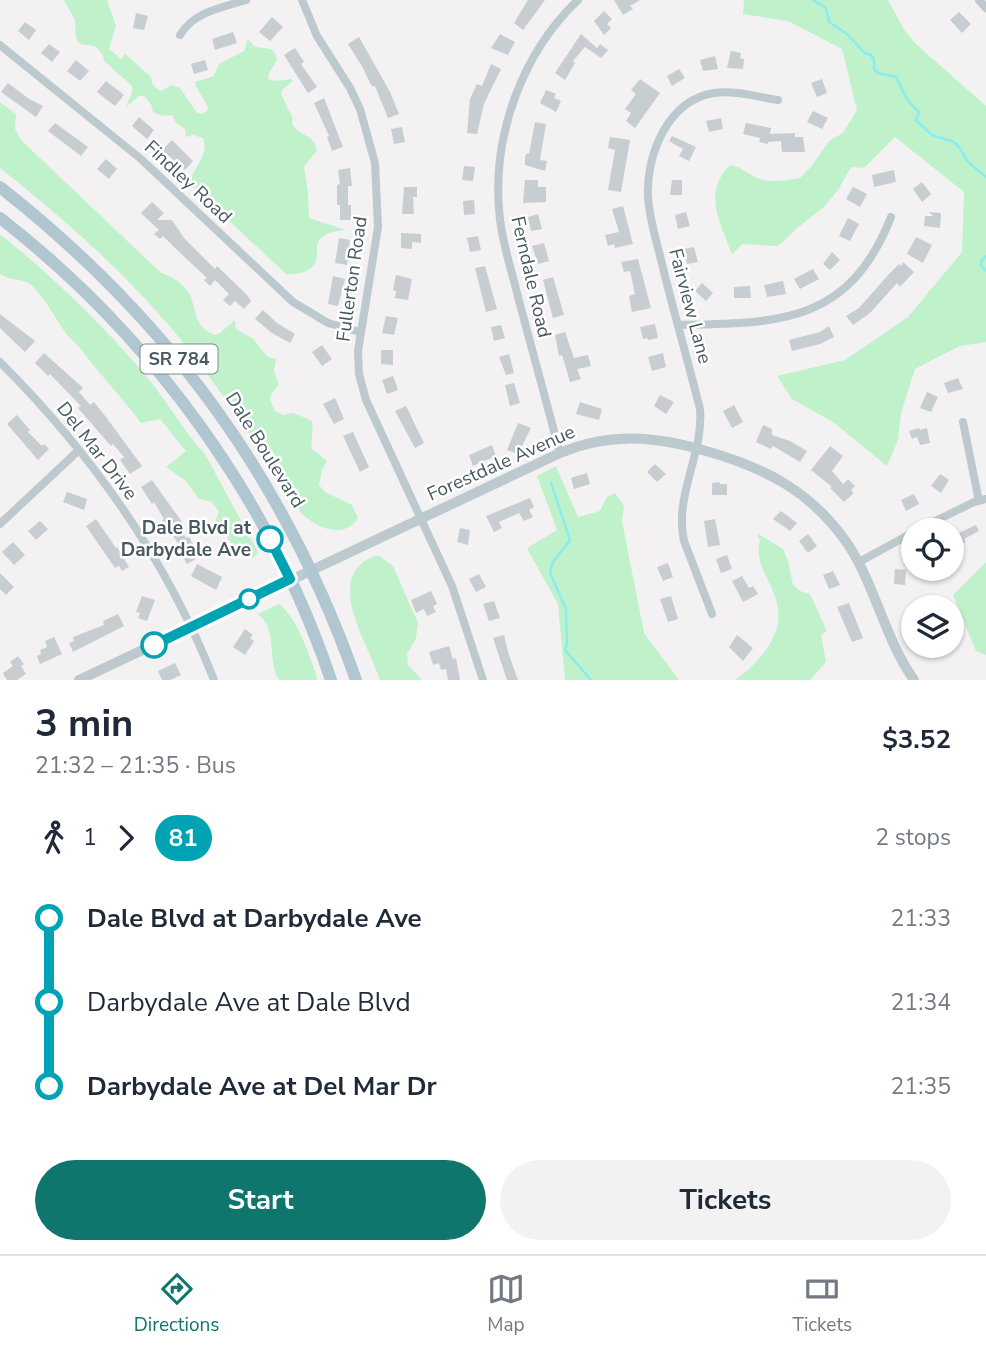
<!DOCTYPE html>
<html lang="en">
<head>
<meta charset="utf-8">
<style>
  body { margin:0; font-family:"Nunito Sans",sans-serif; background:#f2f2f3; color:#1f2937; height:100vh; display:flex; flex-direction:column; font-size:26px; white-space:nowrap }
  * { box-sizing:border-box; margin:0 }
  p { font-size:23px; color:#747a83 }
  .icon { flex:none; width:38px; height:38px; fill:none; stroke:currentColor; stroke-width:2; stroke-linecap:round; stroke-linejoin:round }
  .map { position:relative; height:680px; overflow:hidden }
  .side { display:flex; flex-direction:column; background:#fff; flex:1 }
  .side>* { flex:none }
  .badge { padding:0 14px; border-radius:23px; font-size:24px; line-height:46px }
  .controls { position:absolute; left:901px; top:518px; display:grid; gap:14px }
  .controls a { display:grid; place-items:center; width:63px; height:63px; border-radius:50%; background:#fff; box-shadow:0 2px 5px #0004; font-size:35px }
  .map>.badge { position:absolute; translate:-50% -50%; box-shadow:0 0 0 4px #fff }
  .legs { display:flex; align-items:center; gap:10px; height:77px; padding:0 35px; font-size:23px }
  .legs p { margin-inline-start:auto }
  .head { display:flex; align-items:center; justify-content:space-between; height:119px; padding:0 35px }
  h1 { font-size:38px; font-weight:700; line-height:52px }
  .button { display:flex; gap:14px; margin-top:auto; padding:14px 35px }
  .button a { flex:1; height:80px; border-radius:42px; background:#0f766e; color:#fff; font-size:28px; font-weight:700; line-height:80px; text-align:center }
  .button a+a { background:#f2f2f3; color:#1f2937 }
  ul { padding:0 35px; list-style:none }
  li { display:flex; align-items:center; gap:24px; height:84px; font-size:26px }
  li i { display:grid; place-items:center; width:10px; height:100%; margin:0 9px; background:currentColor }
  li i::after { content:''; width:18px; height:18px; margin:-9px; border:5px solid; border-radius:50%; background:#fff }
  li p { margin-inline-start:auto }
  li:first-child i { background:linear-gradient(#0000 50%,currentColor 0) }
  li:last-child i { background:linear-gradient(currentColor 50%,#0000 0) }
  .menu { display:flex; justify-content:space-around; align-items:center; height:98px; border-top:2px solid #e0e1e3; background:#fff; font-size:19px; color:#747a83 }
  .menu a { display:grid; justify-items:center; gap:4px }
  .menu .selected { color:#0f766e }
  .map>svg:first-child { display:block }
  .green { fill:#bff2ca }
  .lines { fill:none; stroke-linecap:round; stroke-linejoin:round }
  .stream { stroke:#8aecf1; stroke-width:2.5 }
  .building { fill:#c8cdd1 }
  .minor { stroke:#bcc9ce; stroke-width:8 }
  .tertiary { stroke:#bcc9ce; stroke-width:10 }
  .primary { stroke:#b0c6d1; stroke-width:12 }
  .line-1-casing { stroke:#fff; stroke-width:16 }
  .line-1 { stroke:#00a3b4; stroke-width:10 }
  .stop-1-dot { fill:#fff; stroke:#00a3b4; stroke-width:3.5 }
  .labels { text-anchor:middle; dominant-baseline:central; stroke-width:5; stroke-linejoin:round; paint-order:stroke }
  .shield { fill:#fff; stroke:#7f8b90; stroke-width:2 }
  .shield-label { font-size:18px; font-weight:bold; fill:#485960 }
  .street-label { font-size:19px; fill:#485960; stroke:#fff }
  .stop-label { font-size:19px; font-weight:bold; fill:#485960; stroke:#fff; text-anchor:end }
</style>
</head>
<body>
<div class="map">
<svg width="986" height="680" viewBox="0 0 986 680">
  <rect width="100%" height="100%" fill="#f4f1f2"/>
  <g class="green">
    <path d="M 64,0 L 107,0 L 116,26 L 109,49 L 121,59 L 125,54 L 151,77 C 152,85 155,89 162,91 L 171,85 L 180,88 L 197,113 L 203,114 L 208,109 C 206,99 196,91 195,82 L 214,76 L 219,64 L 244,51 L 248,39 L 255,47 C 266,49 275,46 277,60 L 269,73 L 268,79 L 276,81 L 291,79 L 293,81 L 283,89 L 281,94 L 293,119 L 292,124 C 300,137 315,134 317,151 L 304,166 L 308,193 L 309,218 L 346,230 C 339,231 330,231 324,236 C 313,244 319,251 316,261 C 312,273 295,275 286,274 L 191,185 C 190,168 210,158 203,138 L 193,135 L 186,137 L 185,129 L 176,123 L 172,115 L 162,116 L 153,112 L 151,104 L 144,96 L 139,96 L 126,107 L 132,93 L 132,86 L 104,61 L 103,55 L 95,46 L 80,44 L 76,38 L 75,20 Z"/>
    <path d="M 744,0 L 888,0 L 905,31 L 916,44 L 986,106 L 986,342 L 960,346 L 915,369 L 901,413 L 898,440 L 887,466 L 833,422 L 792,399 L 777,376 L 845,360 L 908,317 L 962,252 L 964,192 L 895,137 L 864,168 L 851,167 L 838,190 L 825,206 L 796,229 L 784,241 L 777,246 L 742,244 L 732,255 C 722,225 701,194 730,165 C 741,167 745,172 755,177 C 768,184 786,180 800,178 L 811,167 L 829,141 L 843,133 L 857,110 L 842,49 L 788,21 L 743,14 Z"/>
    <path d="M 0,102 L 16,114 L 15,129 L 21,140 L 160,272 C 169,276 179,280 185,288 C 199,303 190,327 215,335 L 220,333 L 235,320 L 236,329 L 252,338 L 268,357 L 276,359 L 274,371 L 279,385 L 271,394 L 270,400 L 275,411 L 283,415 L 292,413 L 301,416 L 312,421 C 314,432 310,439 312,449 L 327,461 L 322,470 L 319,485 L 325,492 L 352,505 L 358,518 C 344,540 317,528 301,513 C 260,450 220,387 172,329 C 121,269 62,217 0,168 Z"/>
    <path d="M 0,234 C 54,278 105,326 150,381 C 169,404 184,432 205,454 L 258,552 L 254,557 L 243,558 L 215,522 L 219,512 L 212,502 L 199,499 L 186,481 L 166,467 L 186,451 L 160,419 L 141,423 C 122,397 99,374 80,348 C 76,342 69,338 65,332 C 54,317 45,297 30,284 C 22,278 9,281 0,274 Z"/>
    <polygon points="556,466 578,517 600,511 607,497 615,493 624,506 622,521 644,633 679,680 565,680 558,604 527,548 557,530 537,476"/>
    <path d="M 757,533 L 783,549 L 788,561 L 793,585 L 800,591 L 810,594 L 827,631 L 821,635 L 826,662 L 810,680 L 736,680 C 739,675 744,674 748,670 C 757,662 767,650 772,640 C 795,597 750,573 760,541 Z"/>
    <path d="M 375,556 L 380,556 L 393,566 L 418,623 L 416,638 L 407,654 L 408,665 L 422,680 L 380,680 C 370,646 321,576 375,556 Z"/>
    <polygon points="986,562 986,655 976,651 953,595"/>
    <path d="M 279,604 C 298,618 310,658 318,680 L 279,680 C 266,659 279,632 258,614 Z"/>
  </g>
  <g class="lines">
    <g class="stream">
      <polyline points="813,0 826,8 829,22 847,34 865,53 871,55 874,60 874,69 878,73 896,77 908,101 919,112 916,120 932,135 954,142 960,148 967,161 986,177"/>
      <polyline points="986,256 982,260 981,265 986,271"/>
      <polyline points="551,483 570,540 553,562 550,573 566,609 567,644 565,650 591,680"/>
    </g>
  </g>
  <g class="building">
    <polygon points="528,0 545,0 523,30 514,23"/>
    <polygon points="614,0 640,0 630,6 633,9 623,15"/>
    <polygon points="604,11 612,19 607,24 611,28 604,35 594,21"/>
    <polygon points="959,12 971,24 962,33 950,20"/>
    <polygon points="136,13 148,16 144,30 133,28"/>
    <polygon points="272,17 283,27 270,41 259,32"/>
    <polygon points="25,22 36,30 29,40 18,31"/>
    <polygon points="233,32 237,43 215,50 212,39"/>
    <polygon points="500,34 515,42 508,55 491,48"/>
    <polygon points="581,34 597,48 600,44 608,50 601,58 585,47 573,61 575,63 565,80 555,73"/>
    <polygon points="359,37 390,92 399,114 388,118 375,86 373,87 370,83 363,68 348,44"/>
    <polygon points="49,44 60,52 52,62 41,53"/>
    <polygon points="295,48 304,62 301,64 317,87 308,93 284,55"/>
    <polygon points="731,51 741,53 740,58 744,59 743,69 727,68"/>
    <polygon points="715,56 718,69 703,71 700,60"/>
    <polygon points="76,60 89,71 80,81 67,71"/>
    <polygon points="205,60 208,70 194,74 191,64"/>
    <polygon points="491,64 501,69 484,104 477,134 467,133 470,99 477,84 482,86"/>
    <polygon points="679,69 685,78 672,86 667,76"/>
    <polygon points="640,79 660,93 635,128 626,121 631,113 625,109 636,94 631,90"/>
    <polygon points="822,79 827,93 817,97 811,83"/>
    <polygon points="106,81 124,95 115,106 97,92"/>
    <polygon points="8,83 29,99 43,106 36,117 1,92"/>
    <polygon points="546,90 556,94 554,98 561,101 556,112 540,103"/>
    <polygon points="324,98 343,147 332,151 327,137 329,136 314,103"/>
    <polygon points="813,111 828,118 822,129 807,122"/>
    <polygon points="139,117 154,130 147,139 132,126"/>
    <polygon points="721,118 723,129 709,132 706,121"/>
    <polygon points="535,122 546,124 540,160 547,161 545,171 525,165 525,157 527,153 529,154"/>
    <polygon points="55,123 88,147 81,156 48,131"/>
    <polygon points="746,123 771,128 770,134 795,133 795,137 803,137 805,152 782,152 781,141 768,142 768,144 759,142 760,138 743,134"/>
    <polygon points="402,127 405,142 394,144 391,129"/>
    <polygon points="672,136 696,147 689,161 679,156 683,149 669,141"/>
    <polygon points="610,137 630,140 621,192 608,190 615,150 608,148"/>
    <polygon points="172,140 193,161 185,170 162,150"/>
    <polygon points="106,159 117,169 109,179 97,169"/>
    <polygon points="464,166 475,167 473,181 462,180"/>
    <polygon points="350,168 352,186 348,186 348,205 351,205 351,220 340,220 340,205 337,205 337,185 340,184 338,170"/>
    <polygon points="894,170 896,182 874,187 872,175"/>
    <polygon points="525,180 538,180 538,187 546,187 546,202 523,203"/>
    <polygon points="672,180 682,180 682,195 670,195"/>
    <polygon points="922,182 931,194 922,202 913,189"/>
    <polygon points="404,187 417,187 417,197 413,197 414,214 402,214"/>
    <polygon points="853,187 867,194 860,207 846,199"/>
    <polygon points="474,200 475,214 464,215 463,201"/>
    <polygon points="152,202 164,213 157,220 172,220 184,238 215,269 217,266 247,295 251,301 244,309 235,301 230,306 223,300 229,294 215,280 210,286 204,280 207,278 175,248 163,236 160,239 154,234 159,230 141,213"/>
    <polygon points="623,206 633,244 615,248 614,244 608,246 605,235 619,232 612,209"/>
    <polygon points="686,212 690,226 678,229 675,215"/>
    <polygon points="929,212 941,213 940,228 924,226 925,216 933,216"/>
    <polygon points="538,214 542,229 531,231 528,217"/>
    <polygon points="848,218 859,224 850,241 839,236"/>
    <polygon points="401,233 421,234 421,243 412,242 412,249 401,248"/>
    <polygon points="478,236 481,250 470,252 467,238"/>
    <polygon points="916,237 932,245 923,263 907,254"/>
    <polygon points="339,238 350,240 347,265 335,263"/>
    <polygon points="544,243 549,261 538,264 532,246"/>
    <polygon points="694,247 698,262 687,264 684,249"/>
    <polygon points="832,252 840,260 830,270 823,264"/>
    <polygon points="638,259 651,308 632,312 629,296 635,294 630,271 624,272 621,262"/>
    <polygon points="903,262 914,272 900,287 897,283 870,313 853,325 846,316 859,308 889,274 899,264 901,266"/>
    <polygon points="485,266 497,309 486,312 475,268"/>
    <polygon points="813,269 819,279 800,289 794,279"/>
    <polygon points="396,275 412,279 408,300 395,298 396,291 393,290"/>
    <polygon points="333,276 345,279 338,306 328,304"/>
    <polygon points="553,277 564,315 553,318 543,280"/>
    <polygon points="783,281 786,294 767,297 764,285"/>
    <polygon points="702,283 713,293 706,301 695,291"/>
    <polygon points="750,286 751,298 734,298 734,287"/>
    <polygon points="263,310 277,323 295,334 290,343 272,333 255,319"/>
    <polygon points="0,314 35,341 25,352 0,328"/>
    <polygon points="386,316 398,318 394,335 382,333"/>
    <polygon points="655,324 658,338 648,340 647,338 643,339 640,327"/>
    <polygon points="501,325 505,338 494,341 491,327"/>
    <polygon points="829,326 834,337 820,344 792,351 789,340 820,332"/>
    <polygon points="565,332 574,358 588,355 591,366 577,369 581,379 570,382 562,355 559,356 555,335"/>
    <polygon points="322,345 332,359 322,366 312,352"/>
    <polygon points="381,350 393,350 393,365 381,364"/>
    <polygon points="44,353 83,388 79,392 90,405 94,402 106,417 142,466 130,474 120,460 124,457 113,444 111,446 78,408 81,406 50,374 48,376 35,363"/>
    <polygon points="663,353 666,367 652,371 648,357"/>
    <polygon points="509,354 514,373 506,375 499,357"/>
    <polygon points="393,376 398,390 387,394 382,380"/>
    <polygon points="958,378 963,389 948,393 944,383"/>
    <polygon points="514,383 520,403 510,406 505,385"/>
    <polygon points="927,392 938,397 931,412 920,408"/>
    <polygon points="660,395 674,402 666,414 654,406"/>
    <polygon points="335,398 344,419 334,424 323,404"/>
    <polygon points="580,402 602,409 599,420 576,414"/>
    <polygon points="734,405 743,422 732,428 723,411"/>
    <polygon points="406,406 424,443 415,448 395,411"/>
    <polygon points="17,415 30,430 28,432 42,446 44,444 49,449 38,460 7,424"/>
    <polygon points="518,423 531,428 518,454 507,450"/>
    <polygon points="763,425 772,429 772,435 790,441 807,451 800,462 773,446 771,449 756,442"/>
    <polygon points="919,428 920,430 927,428 930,443 920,445 917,437 912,439 909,431"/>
    <polygon points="353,432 369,467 360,472 343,436"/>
    <polygon points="492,445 496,456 473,466 469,455"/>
    <polygon points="830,446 843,456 832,471 843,484 848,479 855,486 851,490 854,493 844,502 830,488 832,487 811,470"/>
    <polygon points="655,464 666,474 657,482 647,472"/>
    <polygon points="587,473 590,484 574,489 571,478"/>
    <polygon points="940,474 949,480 941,493 931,486"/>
    <polygon points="152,480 182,522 178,525 186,538 189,537 198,553 194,555 196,559 187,564 175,545 178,543 162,520 164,519 154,502 152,504 141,487"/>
    <polygon points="719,482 720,484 727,484 727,495 712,495 712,483"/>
    <polygon points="67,492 87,499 84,510 63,502"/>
    <polygon points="914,494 919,504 906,511 901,500"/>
    <polygon points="530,498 534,507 529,510 533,517 524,521 519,513 499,522 502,528 494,532 486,516"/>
    <polygon points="781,511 797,523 790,531 773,519"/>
    <polygon points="96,519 116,548 117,547 129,567 122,571 119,566 115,568 86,526"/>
    <polygon points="715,519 720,545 708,547 704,521"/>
    <polygon points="40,521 48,529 36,540 28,531"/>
    <polygon points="976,525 979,531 964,539 966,542 954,548 952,536"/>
    <polygon points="460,528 470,530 468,545 457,542"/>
    <polygon points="808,534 817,546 808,553 799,541"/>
    <polygon points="13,542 25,555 14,565 2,552"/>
    <polygon points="727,555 732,569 721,573 716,559"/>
    <polygon points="668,563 673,577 663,581 657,567"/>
    <polygon points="197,564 222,577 216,590 191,576"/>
    <polygon points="895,569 906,570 905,585 894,584"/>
    <polygon points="833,571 840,585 829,589 823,575"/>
    <polygon points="0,573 14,587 6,595 0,589"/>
    <polygon points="479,574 486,587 476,592 469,579"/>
    <polygon points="742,576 749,588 753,586 758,594 743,602 732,581"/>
    <polygon points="431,591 437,604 433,606 436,612 427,616 424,609 416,613 411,600"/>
    <polygon points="142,596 155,600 147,621 138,618 140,613 136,612"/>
    <polygon points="671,596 678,619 668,622 660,599"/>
    <polygon points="494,601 500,618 489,621 483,604"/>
    <polygon points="849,603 863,638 852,642 837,607"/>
    <polygon points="118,614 124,626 73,652 69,643 74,641 73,637 104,625 103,621"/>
    <polygon points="245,629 253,635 250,638 254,641 245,655 233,647"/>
    <polygon points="504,635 508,652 518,680 507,680 493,638"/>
    <polygon points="737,635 753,648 743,661 729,647"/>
    <polygon points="54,637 62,654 40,664 37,656 41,654 40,650 47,647 45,641"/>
    <polygon points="449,646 453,659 456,658 460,680 448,680 446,669 441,670 439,663 433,665 429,652"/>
    <polygon points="18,656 24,664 21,666 26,674 17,680 7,680 3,673 13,666 10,662"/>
    <polygon points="175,663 181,675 170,680 162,680 158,671"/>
  </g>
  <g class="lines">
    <g class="minor">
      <polyline points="302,0 317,36 350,88 360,109 375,163 378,227 358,351 359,374 366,400 452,586 483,680"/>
      <polyline points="979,0 986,8"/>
      <path d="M 180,35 C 195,11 221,8 246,0"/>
      <polyline points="0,45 141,159 293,302 328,323 360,332"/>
      <path d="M 679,325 C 779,323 849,324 891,217"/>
      <path d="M 0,362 C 91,453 167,560 214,680"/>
      <polyline points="963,422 979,501"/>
      <path d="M 560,453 C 546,401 532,349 518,297 C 511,268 501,239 499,209 C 493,133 523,52 578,0"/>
      <polyline points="0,524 79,450"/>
      <polyline points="917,530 974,502 986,499"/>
      <polyline points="859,562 914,532"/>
      <path d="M 712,614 L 684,541 C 674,494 704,454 700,409 C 688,361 674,313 662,264 C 657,242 649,219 648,196 C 646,155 668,100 714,93 C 734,90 758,97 778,100"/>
    </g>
    <path class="tertiary" d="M 79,680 L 560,453 C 610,432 655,436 706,451 C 766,468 813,492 849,546 C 876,588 885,639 914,680"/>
    <g class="primary">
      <path d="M 0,187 C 169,320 284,477 356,680"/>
      <path d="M 0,218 C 151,335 270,498 331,680"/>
    </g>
  </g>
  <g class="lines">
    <g class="line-1-casing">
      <polyline id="line-1" points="154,645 290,579 270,539"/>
    </g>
    <use href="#line-1" class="line-1"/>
  </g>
  <g class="stop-1-dot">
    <circle cx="270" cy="539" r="12"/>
    <circle cx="249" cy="599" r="9"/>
    <circle cx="154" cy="645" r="12"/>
  </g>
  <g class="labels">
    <rect class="shield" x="140.5" y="344.5" width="77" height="29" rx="5"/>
    <g class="shield-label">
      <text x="179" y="359">SR 784</text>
    </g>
    <g class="street-label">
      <text transform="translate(188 182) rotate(43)">Findley Road</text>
      <text transform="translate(531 277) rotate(77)">Ferndale Road</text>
      <text transform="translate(352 279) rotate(-82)">Fullerton Road</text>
      <text transform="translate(690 306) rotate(75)">Fairview Lane</text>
      <text transform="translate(265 450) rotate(58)">Dale Boulevard</text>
      <text transform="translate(97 451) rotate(52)">Del Mar Drive</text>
      <text transform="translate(501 463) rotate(-24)">Forestdale Avenue</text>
    </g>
    <g class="stop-label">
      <text x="251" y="528">Dale Blvd at<tspan x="251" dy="22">Darbydale Ave</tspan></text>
    </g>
  </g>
</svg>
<div class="controls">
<a><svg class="icon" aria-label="locate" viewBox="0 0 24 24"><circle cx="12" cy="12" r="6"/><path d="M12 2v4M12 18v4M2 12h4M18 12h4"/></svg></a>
<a><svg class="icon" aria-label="layers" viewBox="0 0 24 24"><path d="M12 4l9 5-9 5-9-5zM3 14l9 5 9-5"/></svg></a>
</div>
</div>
<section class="side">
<div class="head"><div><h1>3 min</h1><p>21:32 – 21:35 · Bus</p></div><b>$3.52</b></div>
<div class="legs"><svg class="icon" aria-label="walk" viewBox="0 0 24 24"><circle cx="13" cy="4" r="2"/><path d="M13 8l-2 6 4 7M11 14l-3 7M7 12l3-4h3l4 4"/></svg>1<svg class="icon" aria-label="forward" viewBox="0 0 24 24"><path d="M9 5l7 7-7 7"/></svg><b class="badge" style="background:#00a3b4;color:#fff">81</b><p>2 stops</p></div>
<ul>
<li><i style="color:#00a3b4"></i><b>Dale Blvd at Darbydale Ave</b><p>21:33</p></li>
<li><i style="color:#00a3b4"></i><span>Darbydale Ave at Dale Blvd</span><p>21:34</p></li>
<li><i style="color:#00a3b4"></i><b>Darbydale Ave at Del Mar Dr</b><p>21:35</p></li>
</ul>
<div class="button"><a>Start</a><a>Tickets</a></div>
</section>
<nav class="menu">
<a class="selected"><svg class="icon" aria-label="directions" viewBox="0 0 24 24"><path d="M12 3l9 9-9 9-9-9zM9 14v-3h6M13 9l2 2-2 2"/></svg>Directions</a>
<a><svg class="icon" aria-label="map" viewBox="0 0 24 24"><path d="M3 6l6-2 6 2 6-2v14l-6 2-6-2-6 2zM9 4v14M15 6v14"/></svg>Map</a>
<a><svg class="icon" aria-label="tickets" viewBox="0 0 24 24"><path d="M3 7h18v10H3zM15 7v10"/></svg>Tickets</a>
</nav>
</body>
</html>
